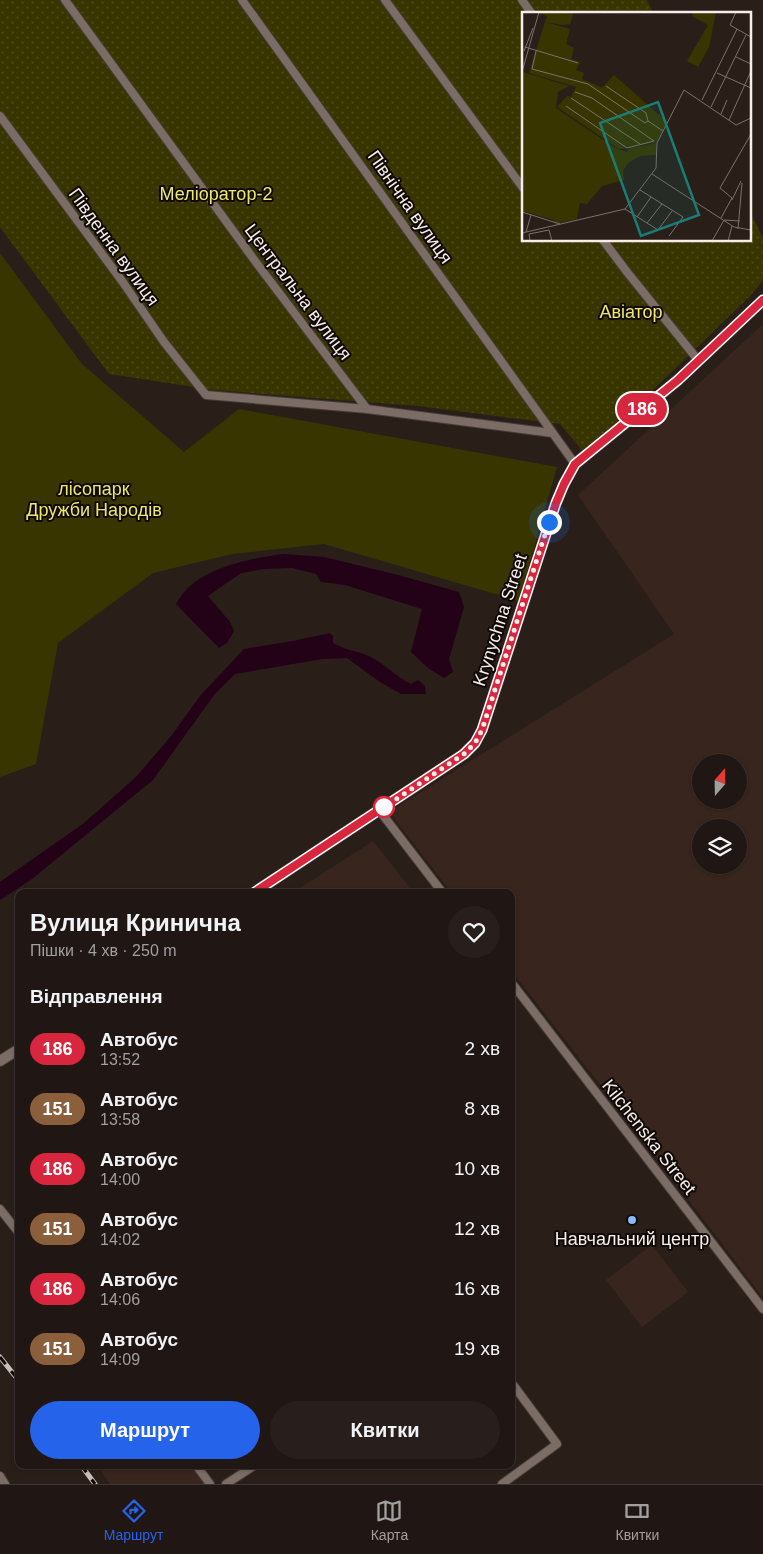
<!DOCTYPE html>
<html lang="uk">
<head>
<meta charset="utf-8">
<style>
  body { margin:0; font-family:Arial,sans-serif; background:#281f1c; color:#f1f3f6; height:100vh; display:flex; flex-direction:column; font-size:19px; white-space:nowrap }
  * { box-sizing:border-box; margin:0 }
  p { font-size:16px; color:#a29fa0 }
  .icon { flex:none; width:28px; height:28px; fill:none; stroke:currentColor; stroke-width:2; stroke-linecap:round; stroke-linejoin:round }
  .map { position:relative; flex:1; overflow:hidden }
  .side { position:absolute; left:15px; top:889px; width:500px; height:580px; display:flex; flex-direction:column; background:#201613; border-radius:10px; box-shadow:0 1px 4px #0004,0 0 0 1px #3d3533 }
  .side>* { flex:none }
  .badge { padding:0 10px; border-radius:16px; font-size:18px; line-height:32px }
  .needle { width:32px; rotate:20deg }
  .tools { position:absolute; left:692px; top:754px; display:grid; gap:10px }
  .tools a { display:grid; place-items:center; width:55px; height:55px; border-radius:50%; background:#201613; box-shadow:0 1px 4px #0004,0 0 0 1px #3d3533; font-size:25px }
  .you { position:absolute; width:25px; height:25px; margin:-12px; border:4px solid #fff; border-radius:50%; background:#1a73e8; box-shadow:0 0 0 8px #1a73e833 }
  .map>.badge { position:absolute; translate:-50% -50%; box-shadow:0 0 0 2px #fff }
  h2 { padding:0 15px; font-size:19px; line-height:45px }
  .round { display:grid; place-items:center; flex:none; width:52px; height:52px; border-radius:26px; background:#281f1c }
  .head { display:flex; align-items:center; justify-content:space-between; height:85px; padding:0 15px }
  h1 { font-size:24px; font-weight:700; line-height:38px }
  .button { display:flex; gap:10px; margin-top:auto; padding:10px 15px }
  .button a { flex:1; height:58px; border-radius:30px; background:#2563eb; color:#fff; font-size:20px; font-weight:700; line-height:58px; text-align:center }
  .button a+a { background:#281f1c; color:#f1f3f6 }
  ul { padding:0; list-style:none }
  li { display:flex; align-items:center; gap:15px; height:60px; padding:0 15px }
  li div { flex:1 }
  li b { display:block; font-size:19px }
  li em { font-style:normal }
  li .badge { min-width:55px; font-weight:700; text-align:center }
  .tabs { display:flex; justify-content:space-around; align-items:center; height:70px; border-top:1px solid #3d3533; background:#201613; font-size:14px; color:#a29fa0 }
  .tabs a { display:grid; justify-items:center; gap:2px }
  .tabs .active { color:#2563eb }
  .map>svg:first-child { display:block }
  .built { fill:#38251d; fill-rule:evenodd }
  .park { fill:#393500 }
  .garden { fill:url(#garden-dots) }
  .water { fill:#230117 }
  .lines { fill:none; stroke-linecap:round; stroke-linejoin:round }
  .street-casing { stroke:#443b37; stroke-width:10 }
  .secondary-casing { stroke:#443b37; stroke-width:12 }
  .street { stroke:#7b6c65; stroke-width:8 }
  .secondary { stroke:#7b6c65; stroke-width:10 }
  .rail-casing { stroke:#c7bdb9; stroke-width:5 }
  .rail { stroke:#0f0907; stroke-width:3; stroke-dasharray:9; stroke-linecap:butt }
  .line-casing { stroke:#fff; stroke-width:11 }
  .line { stroke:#d7263d; stroke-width:8 }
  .walk { stroke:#f7eeea; stroke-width:5; stroke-dasharray:0 9 }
  .stop-dot { fill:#fff; stroke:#d7263d; stroke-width:2.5 }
  .poi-dot { fill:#87bbfb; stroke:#0f0907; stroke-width:2 }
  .labels { text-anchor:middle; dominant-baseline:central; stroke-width:4; stroke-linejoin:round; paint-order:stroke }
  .park-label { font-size:18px; fill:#efe76d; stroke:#0f0907 }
  .street-label { font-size:18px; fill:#f7eeea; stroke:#0f0907 }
  .poi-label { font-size:18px; fill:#f7eeea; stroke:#0f0907 }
  .inset-road { fill:none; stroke:#7c716d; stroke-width:1 }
  .view { fill:#1b7c74; fill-opacity:0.15; stroke:#1b7c74; stroke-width:2.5 }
  .inset-edge { fill:none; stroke:#f7eeea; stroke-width:2.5 }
</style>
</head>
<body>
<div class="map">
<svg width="763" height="1484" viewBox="0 0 763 1484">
  <defs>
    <pattern id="garden-dots" width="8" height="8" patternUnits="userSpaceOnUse" patternTransform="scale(1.25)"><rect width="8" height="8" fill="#393500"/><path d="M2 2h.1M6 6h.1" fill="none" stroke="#4d4919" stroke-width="1.8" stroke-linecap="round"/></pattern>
  </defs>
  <rect width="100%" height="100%" fill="#2a1e19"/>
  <g class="built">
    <path d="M 763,324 L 763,1298 L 660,1162 L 511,970 L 511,892 L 451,892 L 389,812 L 674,634 L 578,495 ZM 739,762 L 739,800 L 701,800 L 701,762 ZM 701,828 L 739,828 L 739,865 L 701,865 Z"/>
    <polygon points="373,841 413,892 294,892"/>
    <polygon points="652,1245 688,1292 642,1327 606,1280"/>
    <polygon points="97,1465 192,1465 206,1484 110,1484"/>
  </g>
  <polygon class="park" points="0,253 82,364 184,452 239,409 557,467 519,601 324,544 232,554 153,573 58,643 36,764 0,777"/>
  <polygon class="garden" points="0,0 647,0 654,14 523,14 523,240 749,240 749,210 763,238 763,280 751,295 586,455 560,424 418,406 214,390 109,374 0,227"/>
  <g class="water">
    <path d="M 283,554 L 324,557 L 398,575 L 459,592 L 464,607 L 449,659 L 453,672 L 444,678 L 428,668 L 411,652 L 422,609 L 345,585 L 321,582 L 316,574 L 292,568 L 264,569 L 241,573 L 208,596 L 230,622 L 234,631 L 227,643 L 219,648 L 176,604 C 179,600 181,595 185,591 C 209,566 250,559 283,554 Z"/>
    <path d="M 330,633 L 333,636 L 333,643 C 344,650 359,651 371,657 C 385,664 396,677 411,684 L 418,680 L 425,686 L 426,694 L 401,694 L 380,682 L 347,658 L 322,659 L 235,674 L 214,695 L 153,780 L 32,879 L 0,900 L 0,882 L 84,823 L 136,777 L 172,735 L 200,696 L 244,649 L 293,641 Z"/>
  </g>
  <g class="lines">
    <g class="street-casing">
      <g id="street">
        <polyline points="65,0 255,261 367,409"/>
        <polyline points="242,0 575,464"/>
        <polyline points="385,0 523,188"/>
        <polyline points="522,0 532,14"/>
        <polyline points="0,116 122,281 164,342 206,395 367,409 552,433"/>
        <polyline points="603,240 627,272 698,360"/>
        <polyline points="379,810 442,892"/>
        <polyline points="511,982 763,1309"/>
        <polyline points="0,1209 19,1233"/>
        <polyline points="196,1465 210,1484"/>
        <polyline points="0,1476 5,1484"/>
        <polyline points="226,1484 255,1465"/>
        <polyline points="502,1484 557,1444 511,1382"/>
      </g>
    </g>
    <g class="secondary-casing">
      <g id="secondary">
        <polyline points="255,892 464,754 475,743 482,730 556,503 564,484 575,464 678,380 763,300"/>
        <polyline points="0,1061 19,1049"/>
      </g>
    </g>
    <use href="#street" class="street"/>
    <use href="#secondary" class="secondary"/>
    <g class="rail-casing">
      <g id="rail">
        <polyline points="0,1357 19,1381"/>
        <polyline points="81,1465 95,1484"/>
      </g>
    </g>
    <use href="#rail" class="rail"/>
  </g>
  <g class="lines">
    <g class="line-casing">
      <polyline id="line" points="255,892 464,754 475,743 482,730 556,503 564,484 575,464 678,380 763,300"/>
    </g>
    <use href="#line" class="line"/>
    <polyline class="walk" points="384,807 383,808 464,754 475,743 482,730 549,522"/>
  </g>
  <circle class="stop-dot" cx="384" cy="807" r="10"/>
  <circle class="poi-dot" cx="632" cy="1220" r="5"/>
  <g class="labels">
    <g class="park-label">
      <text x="216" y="194">Меліоратор-2</text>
      <text x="631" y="312">Авіатор</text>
      <text x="94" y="489">лісопарк<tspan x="94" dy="21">Дружби Народів</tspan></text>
    </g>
    <g class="street-label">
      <text transform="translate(410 207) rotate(55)">Північна вулиця</text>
      <text transform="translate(114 247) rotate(54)">Південна вулиця</text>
      <text transform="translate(298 292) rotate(53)">Центральна вулиця</text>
      <text transform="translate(500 620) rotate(-72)">Krynychna Street</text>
      <text transform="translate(649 1137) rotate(52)">Kilchenska Street</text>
    </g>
    <g class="poi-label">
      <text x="632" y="1239">Навчальний центр</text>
    </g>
  </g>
  <g transform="translate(522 12)">
    <rect width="229" height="229" fill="#2a1e19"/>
    <path d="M 19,0 L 52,0 L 48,12 L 41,13 L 23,10 L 25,4 L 20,2 L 17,6 Z" fill="#393500"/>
    <path d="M 171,0 L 194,0 L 187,35 L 176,55 L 165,49 L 186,13 L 170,4 Z" fill="#393500"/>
    <path d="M 1,60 L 47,74 L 36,80 L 34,96 L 95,137 L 105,140 L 108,136 L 134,131 L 134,143 L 118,144 L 106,151 L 101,159 L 102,168 L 80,174 L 65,192 L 58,191 L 55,207 L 33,212 L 32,208 L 0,199 Z" fill="#393500"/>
    <path d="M 23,10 L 48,17 L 44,32 L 52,36 L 49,47 L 58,50 L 54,58 L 62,61 L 60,67 L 80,76 L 92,63 L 145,110 L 135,130 L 97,137 L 35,95 L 45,84 L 49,85 L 54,75 L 7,61 Z" fill="#393500"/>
    <path class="inset-road" d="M 214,0 L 208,13 L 229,25M 3,35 L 56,51M 2,39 L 11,16M 14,39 L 10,57 L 66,72 L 123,111 L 126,109M 214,45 L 229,52M 0,60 L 17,0M 195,61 L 229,76M 84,74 L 124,101 L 126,109 L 141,119M 53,80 L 70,86 L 132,129M 49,86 L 118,132M 180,88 L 215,17M 44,94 L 105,136 L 132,129M 189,95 L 224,23M 199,102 L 205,88M 207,108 L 229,59M 130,162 L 212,215 L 229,218M 118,178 L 161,205 L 147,224M 210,188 L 219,169M 103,197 L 134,156 L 135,131 L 162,78 L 214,113 L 229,106M 0,200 L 38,212M 115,205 L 129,185M 199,206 L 210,186 L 198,176 L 229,122M 125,211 L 140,192M 216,217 L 220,171M 4,220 L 9,203M 0,221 L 103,197 L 136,218 L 150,199M 8,229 L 7,222 L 27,218 L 30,229M 190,229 L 202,208 L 218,209M 206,229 L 210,214"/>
    <path class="view" d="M 136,90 L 177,203 L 119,224 L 78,111 Z"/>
    <rect width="229" height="229" class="inset-edge"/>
  </g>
</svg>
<div class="tools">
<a><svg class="needle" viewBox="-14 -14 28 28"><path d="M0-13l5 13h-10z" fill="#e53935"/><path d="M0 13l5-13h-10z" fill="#a29fa0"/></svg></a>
<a><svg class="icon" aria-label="layers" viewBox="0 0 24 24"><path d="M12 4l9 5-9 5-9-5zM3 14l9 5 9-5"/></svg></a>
</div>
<div class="you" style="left:549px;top:522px"></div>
<b class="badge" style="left:642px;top:409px;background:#d7263d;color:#fff">186</b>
<section class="side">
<div class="head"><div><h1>Вулиця Кринична</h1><p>Пішки · 4 хв · 250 m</p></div><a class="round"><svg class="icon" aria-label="heart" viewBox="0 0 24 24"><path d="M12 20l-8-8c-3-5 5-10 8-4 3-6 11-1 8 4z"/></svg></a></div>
<h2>Відправлення</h2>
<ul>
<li><span class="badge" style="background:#d7263d;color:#fff">186</span><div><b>Автобус</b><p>13:52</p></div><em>2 хв</em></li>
<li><span class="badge" style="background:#8b5e3c;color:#fff">151</span><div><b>Автобус</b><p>13:58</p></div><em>8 хв</em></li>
<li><span class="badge" style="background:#d7263d;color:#fff">186</span><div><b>Автобус</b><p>14:00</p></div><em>10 хв</em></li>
<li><span class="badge" style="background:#8b5e3c;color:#fff">151</span><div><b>Автобус</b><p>14:02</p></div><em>12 хв</em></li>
<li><span class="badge" style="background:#d7263d;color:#fff">186</span><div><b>Автобус</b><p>14:06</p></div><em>16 хв</em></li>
<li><span class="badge" style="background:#8b5e3c;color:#fff">151</span><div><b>Автобус</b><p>14:09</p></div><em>19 хв</em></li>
</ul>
<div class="button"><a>Маршрут</a><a>Квитки</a></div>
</section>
</div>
<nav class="tabs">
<a class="active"><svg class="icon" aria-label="directions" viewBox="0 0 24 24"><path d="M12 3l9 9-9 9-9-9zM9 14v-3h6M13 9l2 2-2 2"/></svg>Маршрут</a>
<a><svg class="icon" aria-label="map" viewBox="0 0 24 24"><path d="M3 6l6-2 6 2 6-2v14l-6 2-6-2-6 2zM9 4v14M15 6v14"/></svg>Карта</a>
<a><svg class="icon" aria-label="tickets" viewBox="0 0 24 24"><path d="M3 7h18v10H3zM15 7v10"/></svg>Квитки</a>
</nav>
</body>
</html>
